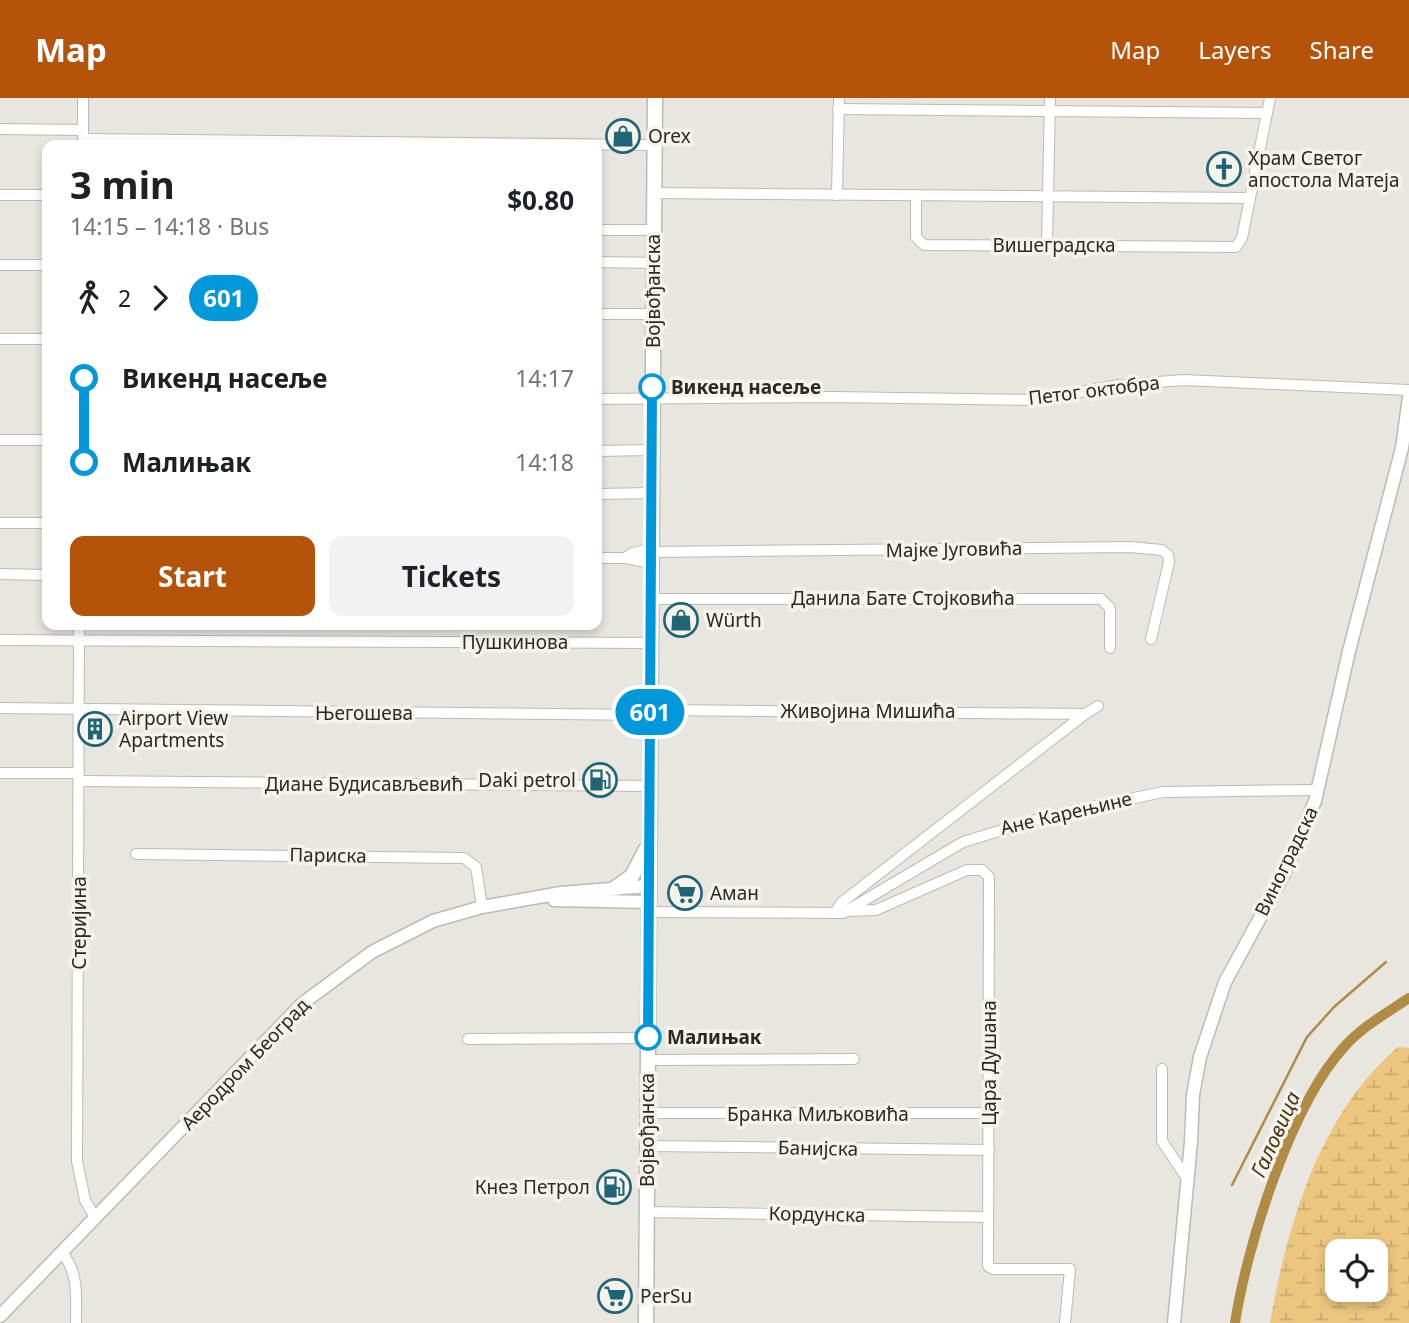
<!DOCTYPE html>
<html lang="en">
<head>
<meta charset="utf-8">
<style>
  body { margin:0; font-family:"Noto Sans",sans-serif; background:#f2f2f2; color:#202124; height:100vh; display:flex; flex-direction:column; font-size:26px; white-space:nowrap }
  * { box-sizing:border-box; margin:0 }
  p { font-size:23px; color:#757577 }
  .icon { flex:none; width:38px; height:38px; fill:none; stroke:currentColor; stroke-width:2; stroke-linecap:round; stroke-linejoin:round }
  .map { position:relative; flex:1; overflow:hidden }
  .drawer { position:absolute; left:42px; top:42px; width:560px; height:490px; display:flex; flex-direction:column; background:#fff; border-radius:14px; box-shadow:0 4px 10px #0003 }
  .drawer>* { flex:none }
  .badge { padding:0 14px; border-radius:23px; font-size:24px; line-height:46px }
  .controls { position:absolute; left:1325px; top:1141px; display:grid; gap:14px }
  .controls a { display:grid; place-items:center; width:63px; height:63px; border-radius:14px; background:#fff; box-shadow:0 4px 10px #0003; font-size:35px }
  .map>.badge { position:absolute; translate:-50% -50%; box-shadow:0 0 0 4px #fff }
  .legs { display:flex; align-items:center; gap:10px; height:77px; padding:0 28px; font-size:23px }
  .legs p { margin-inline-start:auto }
  .head { display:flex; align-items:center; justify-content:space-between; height:119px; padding:0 28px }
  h1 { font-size:38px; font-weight:700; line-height:52px }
  .primary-button { display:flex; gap:14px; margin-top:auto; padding:14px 28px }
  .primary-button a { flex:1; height:80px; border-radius:14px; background:#b45309; color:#fff; font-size:28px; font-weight:700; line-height:80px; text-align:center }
  .primary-button a+a { background:#f2f2f2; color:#202124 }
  ul { padding:0 28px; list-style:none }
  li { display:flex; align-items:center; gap:24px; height:84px; font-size:26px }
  li i { display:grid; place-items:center; width:10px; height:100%; margin:0 9px; background:currentColor }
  li i::after { content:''; width:18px; height:18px; margin:-9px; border:5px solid; border-radius:50%; background:#fff }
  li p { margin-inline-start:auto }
  li:first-child i { background:linear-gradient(#0000 50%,currentColor 0) }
  li:last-child i { background:linear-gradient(currentColor 50%,#0000 0) }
  header { display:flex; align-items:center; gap:42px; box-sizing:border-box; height:98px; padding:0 35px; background:#b45309; color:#fff }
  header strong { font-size:33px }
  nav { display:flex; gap:38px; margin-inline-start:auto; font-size:24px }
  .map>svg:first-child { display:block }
  .wetland { fill:url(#wetland-marsh); fill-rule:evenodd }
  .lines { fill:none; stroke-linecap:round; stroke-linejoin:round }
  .stream { stroke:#af8b43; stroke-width:2.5 }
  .canal { stroke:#af8b43; stroke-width:10 }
  .minor-casing { stroke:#bdbab3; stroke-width:12 }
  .tertiary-casing { stroke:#bdbab3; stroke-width:15 }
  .secondary-casing { stroke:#bdbab3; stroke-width:17 }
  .minor { stroke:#fff; stroke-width:10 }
  .tertiary { stroke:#fff; stroke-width:12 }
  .secondary { stroke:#fff; stroke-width:14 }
  .line-1-casing { stroke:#fff; stroke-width:16 }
  .line-1 { stroke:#0098da; stroke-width:10 }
  .stop-1-dot { fill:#fff; stroke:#0098da; stroke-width:3.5 }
  .labels { text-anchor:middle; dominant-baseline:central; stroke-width:7; stroke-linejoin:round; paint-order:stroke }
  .poi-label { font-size:19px; fill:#2a2926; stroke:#f6f3ec; text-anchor:start }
  .street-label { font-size:19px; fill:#2a2926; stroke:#f6f3ec }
  .stop-label { font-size:19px; font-weight:bold; fill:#2a2926; stroke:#f6f3ec; text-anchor:start }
  .water-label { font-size:21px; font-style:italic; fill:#473717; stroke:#f6f3ec }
</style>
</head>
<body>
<header>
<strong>Map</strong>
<nav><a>Map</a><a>Layers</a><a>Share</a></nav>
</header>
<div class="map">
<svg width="1409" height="1225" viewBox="0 0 1409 1225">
  <defs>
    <pattern id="wetland-marsh" width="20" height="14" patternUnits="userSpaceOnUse" patternTransform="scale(1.75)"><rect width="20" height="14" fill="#ecc67f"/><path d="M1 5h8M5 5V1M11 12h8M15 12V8" fill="none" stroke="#cbaa6e"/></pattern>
  </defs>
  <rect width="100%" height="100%" fill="#e9e5df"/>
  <path class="wetland" d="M 1398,949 L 1409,950 L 1409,1225 L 1270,1225 C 1287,1127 1320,1015 1398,949 ZM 1337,1153 L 1376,1153 L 1376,1192 L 1337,1192 Z"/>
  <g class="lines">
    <polyline class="stream" points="1232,1087 1307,939 1334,909 1386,864"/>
    <path class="canal" d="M 1235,1225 C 1247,1147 1291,1006 1345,948 C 1363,928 1387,915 1409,900"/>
    <g class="minor-casing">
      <g id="minor">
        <polyline points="838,11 1267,15"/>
        <polyline points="0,31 83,32"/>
        <polyline points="83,36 83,0"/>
        <polyline points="83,41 654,47"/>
        <polyline points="654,95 1250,100"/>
        <polyline points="0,97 47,97"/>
        <polyline points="837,97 839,0"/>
        <polyline points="916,97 916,139 924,147 1236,149 1242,140 1270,0"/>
        <polyline points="597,132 653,132"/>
        <polyline points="1047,146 1050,0"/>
        <polyline points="597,164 653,165"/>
        <polyline points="0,167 47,167"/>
        <polyline points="597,216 653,216"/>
        <polyline points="0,241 47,241"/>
        <polyline points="597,301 833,299 1035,302 1119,287 1184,282 1409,292"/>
        <polyline points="0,342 47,342"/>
        <polyline points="597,353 652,352"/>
        <polyline points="597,396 651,395"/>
        <polyline points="0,425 47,425"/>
        <polyline points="651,454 1130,449 1162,452 1168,457 1169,464 1151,541"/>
        <polyline points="597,460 625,460 651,465"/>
        <polyline points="625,460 633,455 651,451"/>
        <polyline points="0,476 47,477"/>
        <polyline points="652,501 1101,501 1110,510 1110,550"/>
        <polyline points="79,527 77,1063 85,1102 95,1120"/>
        <polyline points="0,542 651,545"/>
        <polyline points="0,610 650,617"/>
        <polyline points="650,612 1085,616 1098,608"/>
        <polyline points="0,675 79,675"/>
        <polyline points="79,683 650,688"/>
        <polyline points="136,756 464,760 476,769 482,809"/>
        <polyline points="848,813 876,812 967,772 982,772 989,779 988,1168 993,1171 1070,1171 1065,1225"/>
        <polyline points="648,814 843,815 963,744 1048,718 1163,694 1318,692"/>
        <polyline points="835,815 841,805 1085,616"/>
        <polyline points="468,941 648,940"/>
        <polyline points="648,962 854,961"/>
        <polyline points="1162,971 1162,1043 1188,1082"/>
        <polyline points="647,1015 989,1015"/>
        <polyline points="647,1048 989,1052"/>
        <polyline points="647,1114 988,1119"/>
        <path d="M 62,1154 C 79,1176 76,1198 76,1225"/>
      </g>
    </g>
    <g class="tertiary-casing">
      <g id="tertiary">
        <polyline points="554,802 648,804"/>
        <polyline points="0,1218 303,905 372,854 433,823 482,809 561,795 648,788"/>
        <polyline points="1174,1225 1191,1044 1193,997 1200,959 1225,884 1283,778 1315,703 1349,553 1402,350 1409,299"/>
      </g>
    </g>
    <g class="secondary-casing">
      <g id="secondary">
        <polyline points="615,790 632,778 646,751"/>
        <polyline points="646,1225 655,0"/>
      </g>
    </g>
    <use href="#minor" class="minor"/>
    <use href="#tertiary" class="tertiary"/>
    <use href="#secondary" class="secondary"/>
  </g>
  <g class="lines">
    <g class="line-1-casing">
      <polyline id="line-1" points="648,939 652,289"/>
    </g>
    <use href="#line-1" class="line-1"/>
  </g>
  <defs>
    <g id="shop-ring" transform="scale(1.75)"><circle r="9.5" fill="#f6f3ec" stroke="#1f6575" stroke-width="1.5"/><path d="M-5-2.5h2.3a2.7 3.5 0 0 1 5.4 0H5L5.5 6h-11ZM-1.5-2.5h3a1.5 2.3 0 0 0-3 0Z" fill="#1f6575"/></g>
    <g id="church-ring" transform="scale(1.75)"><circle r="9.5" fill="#f6f3ec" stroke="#1f6575" stroke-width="1.5"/><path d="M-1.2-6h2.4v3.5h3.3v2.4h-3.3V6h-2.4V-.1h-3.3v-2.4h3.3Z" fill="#1f6575"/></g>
    <g id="building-ring" transform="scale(1.75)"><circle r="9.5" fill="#f6f3ec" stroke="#1f6575" stroke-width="1.5"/><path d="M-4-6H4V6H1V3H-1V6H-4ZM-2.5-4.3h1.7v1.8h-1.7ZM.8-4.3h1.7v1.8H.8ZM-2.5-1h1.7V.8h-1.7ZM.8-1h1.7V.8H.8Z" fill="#1f6575"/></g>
    <g id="fuel-ring" transform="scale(1.75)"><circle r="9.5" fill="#f6f3ec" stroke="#1f6575" stroke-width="1.5"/><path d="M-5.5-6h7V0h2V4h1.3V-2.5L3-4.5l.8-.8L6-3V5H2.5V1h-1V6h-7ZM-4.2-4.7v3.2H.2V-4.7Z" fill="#1f6575"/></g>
    <g id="supermarket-ring" transform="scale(1.75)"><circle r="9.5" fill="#f6f3ec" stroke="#1f6575" stroke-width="1.5"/><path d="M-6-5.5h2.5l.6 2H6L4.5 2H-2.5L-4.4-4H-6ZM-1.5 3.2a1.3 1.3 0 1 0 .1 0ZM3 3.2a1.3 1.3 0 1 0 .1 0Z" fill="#1f6575"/></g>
  </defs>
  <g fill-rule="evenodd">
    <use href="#shop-ring" x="623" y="38"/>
    <use href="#church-ring" x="1224" y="71"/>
    <use href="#shop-ring" x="681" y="522"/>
    <use href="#building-ring" x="95" y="631"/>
    <use href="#fuel-ring" x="600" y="682"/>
    <use href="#supermarket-ring" x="685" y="795"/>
    <use href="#fuel-ring" x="614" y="1089"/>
    <use href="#supermarket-ring" x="615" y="1198"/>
  </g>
  <g class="stop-1-dot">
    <circle cx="652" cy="289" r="12"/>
    <circle cx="648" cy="939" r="12"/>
  </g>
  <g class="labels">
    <g class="poi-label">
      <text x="648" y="38">Orex</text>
      <text x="1248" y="60">Храм Светог<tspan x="1248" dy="22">апостола Матеја</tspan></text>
      <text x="706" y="522">Würth</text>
      <text x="119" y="620">Airport View<tspan x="119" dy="22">Apartments</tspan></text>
      <text x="576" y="682" text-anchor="end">Daki petrol</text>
      <text x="710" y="795">Аман</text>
      <text x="590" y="1089" text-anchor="end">Кнез Петрол</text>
      <text x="640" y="1198">PerSu</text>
    </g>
    <g class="street-label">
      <text x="1054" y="147">Вишеградска</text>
      <text transform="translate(653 193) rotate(-90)">Војвођанска</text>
      <text transform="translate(1094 292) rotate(-7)">Петог октобра</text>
      <text transform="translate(954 451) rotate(-1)">Мајке Југовића</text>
      <text x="903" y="500">Данила Бате Стојковића</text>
      <text x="515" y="544">Пушкинова</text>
      <text x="868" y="613">Живојина Мишића</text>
      <text x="364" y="615">Његошева</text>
      <text x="364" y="686">Диане Будисављевић</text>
      <text transform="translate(1066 715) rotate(-13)">Ане Карењине</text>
      <text transform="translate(328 757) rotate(1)">Париска</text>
      <text transform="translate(1286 763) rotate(-64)">Виноградска</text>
      <text transform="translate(79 825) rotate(-90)">Стеријина</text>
      <text transform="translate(989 965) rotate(-90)">Цара Душана</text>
      <text transform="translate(245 966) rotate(-46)">Аеродром Београд</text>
      <text x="818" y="1016">Бранка Миљковића</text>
      <text transform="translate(647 1032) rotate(-90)">Војвођанска</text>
      <text transform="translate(818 1050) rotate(1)">Банијска</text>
      <text transform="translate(817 1116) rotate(1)">Кордунска</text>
    </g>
    <g class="stop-label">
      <text x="671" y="289">Викенд насеље</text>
      <text x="667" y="939">Малињак</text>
    </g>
    <g class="water-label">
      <text transform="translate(1275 1036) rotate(-66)">Галовица</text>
    </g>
  </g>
</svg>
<div class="controls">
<a><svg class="icon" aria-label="locate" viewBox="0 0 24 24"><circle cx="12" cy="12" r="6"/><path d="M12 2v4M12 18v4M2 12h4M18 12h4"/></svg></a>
</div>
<b class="badge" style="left:650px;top:614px;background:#0098da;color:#fff">601</b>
<section class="drawer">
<div class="head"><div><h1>3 min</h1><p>14:15 – 14:18 · Bus</p></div><b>$0.80</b></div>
<div class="legs"><svg class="icon" aria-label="walk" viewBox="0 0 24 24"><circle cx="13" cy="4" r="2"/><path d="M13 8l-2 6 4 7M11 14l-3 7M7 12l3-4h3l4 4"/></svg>2<svg class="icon" aria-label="forward" viewBox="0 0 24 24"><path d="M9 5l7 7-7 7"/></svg><b class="badge" style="background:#0098da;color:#fff">601</b></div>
<ul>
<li><i style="color:#0098da"></i><b>Викенд насеље</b><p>14:17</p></li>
<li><i style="color:#0098da"></i><b>Малињак</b><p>14:18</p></li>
</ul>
<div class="primary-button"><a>Start</a><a>Tickets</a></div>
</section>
</div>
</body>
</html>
